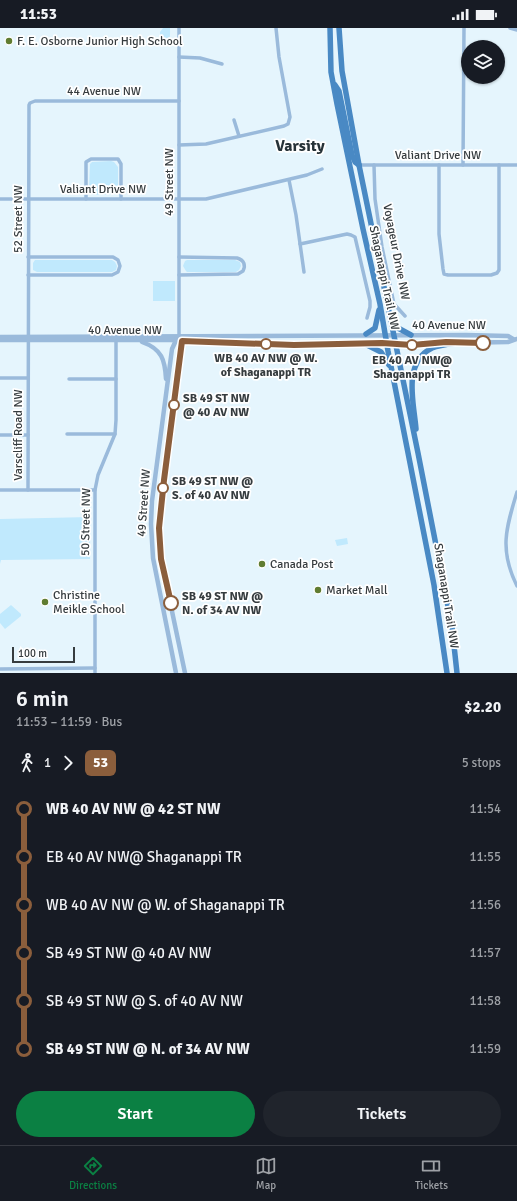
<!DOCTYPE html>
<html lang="en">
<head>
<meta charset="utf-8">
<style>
  body { margin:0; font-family:Signika,sans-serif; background:#20242c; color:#f1f3f6; height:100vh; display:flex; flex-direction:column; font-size:15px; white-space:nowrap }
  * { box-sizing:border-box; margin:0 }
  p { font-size:13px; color:#9ea1a6 }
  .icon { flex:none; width:22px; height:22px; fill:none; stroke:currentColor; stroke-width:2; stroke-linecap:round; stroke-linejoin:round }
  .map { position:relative; height:645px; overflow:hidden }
  .details { display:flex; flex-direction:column; background:#171b24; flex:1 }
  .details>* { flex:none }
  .badge { padding:0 8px; border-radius:6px; font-size:14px; line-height:26px }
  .tools { position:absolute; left:461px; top:12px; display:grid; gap:8px }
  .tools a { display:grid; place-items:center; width:44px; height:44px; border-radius:50%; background:#171b24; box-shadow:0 1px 3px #0004; font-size:20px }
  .scale { position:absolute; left:12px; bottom:10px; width:63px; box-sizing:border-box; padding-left:4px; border:2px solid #363c3f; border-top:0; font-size:11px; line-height:14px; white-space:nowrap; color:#363c3f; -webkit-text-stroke:3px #fff; paint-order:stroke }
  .map>.badge { position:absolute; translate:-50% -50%; box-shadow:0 0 0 2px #fff }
  .legs { display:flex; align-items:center; gap:6px; height:44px; padding:0 16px; font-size:13px }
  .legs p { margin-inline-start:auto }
  .overview { display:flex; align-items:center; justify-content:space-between; height:68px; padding:0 16px }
  h1 { font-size:22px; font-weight:600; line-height:30px }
  .button { display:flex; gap:8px; margin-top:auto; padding:8px 16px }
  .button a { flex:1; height:46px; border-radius:24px; background:#0b8043; color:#fff; font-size:16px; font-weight:600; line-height:46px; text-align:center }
  .button a+a { background:#20242c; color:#f1f3f6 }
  ul { padding:0 16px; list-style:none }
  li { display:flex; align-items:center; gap:14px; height:48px; font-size:15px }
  li i { display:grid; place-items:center; width:6px; height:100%; margin:0 5px; background:currentColor }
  li i::after { content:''; width:10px; height:10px; margin:-5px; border:3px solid; border-radius:50%; background:#171b24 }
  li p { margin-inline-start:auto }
  li:first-child i { background:linear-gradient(#0000 50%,currentColor 0) }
  li:last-child i { background:linear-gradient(currentColor 50%,#0000 0) }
  .status { display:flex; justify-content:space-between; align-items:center; height:28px; padding:0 20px; background:#171b24; direction:ltr }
  .status svg { height:11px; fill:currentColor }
  .dock { display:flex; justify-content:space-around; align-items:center; height:56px; border-top:1px solid #363941; background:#171b24; font-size:11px; color:#9ea1a6 }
  .dock a { display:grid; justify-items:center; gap:2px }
  .dock .active { color:#0b8043 }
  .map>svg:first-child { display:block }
  .green { fill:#c0e9fd }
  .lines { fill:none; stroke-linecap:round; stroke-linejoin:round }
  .minor { stroke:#9abadb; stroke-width:3.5 }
  .tertiary { stroke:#9abadb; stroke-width:4.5 }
  .primary { stroke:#4989c4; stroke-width:5.5 }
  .line-1-casing { stroke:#fff; stroke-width:9 }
  .line-1 { stroke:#8b5e3c; stroke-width:6 }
  .poi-dot { fill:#607c31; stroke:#fff; stroke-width:1.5 }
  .stop-1-dot { fill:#fff; stroke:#8b5e3c; stroke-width:2 }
  .labels { text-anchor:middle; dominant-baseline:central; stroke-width:3.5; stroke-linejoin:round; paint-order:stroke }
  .poi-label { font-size:12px; fill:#363c3f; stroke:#fff; text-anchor:start }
  .street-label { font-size:12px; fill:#363c3f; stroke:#fff }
  .stop-label { font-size:12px; font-weight:bold; fill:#363c3f; stroke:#fff; text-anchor:start }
  .district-label { font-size:16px; font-weight:bold; fill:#263238; stroke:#fff }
</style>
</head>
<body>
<div class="status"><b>11:53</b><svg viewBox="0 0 49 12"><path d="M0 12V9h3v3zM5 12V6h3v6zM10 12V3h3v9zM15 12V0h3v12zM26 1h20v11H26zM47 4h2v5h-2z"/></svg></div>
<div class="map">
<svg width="517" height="645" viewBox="0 0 517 645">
  <rect width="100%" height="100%" fill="#e5f5fd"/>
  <g class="green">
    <path d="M 163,0 L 170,0 C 170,6 171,12 165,15 L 160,8 L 160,4 Z"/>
    <polygon points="111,133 114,134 118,139 118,162 114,166 93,167 91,165 89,162 90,136 92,134"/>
    <polygon points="35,232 112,232 115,234 117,238 116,242 112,244 37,244 33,242 33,235"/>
    <polygon points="187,232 235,232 240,234 241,238 239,242 236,244 187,244 186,243 183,238 185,233"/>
    <rect x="153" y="253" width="22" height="20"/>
    <polygon points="90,489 90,531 1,532 0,536 0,491"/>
    <polygon points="347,510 348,516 337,518 335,512"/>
    <polygon points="11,577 21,586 21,588 5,601 0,595 0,586"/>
  </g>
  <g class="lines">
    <g class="minor">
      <polyline points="510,0 517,2"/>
      <polyline points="179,29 200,30 222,36"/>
      <polyline points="234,92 239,108"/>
      <polyline points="179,117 206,116 284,98 288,96 290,89 279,29 276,0"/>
      <polyline points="359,137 517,137"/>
      <polyline points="374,137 375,171 382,219 394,276 405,288"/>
      <polyline points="439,137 439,206 443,241 444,246 448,247 491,247 497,245 499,242 499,137"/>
      <polyline points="463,137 464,0"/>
      <polyline points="289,152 296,187 304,244"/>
      <polyline points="0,171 206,171 307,147 322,141"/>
      <polyline points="86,171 86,134 91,131 118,131 121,136 121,171"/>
      <polyline points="300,216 347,206 351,207 355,209 370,273 370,279 367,290"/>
      <polyline points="28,229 113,229 118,232 120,238 118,244 112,247 28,247"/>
      <path d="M 179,247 L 238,246 L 243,243 C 246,237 244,232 237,230 L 179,229"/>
      <polyline points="179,307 179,0"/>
      <polyline points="0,350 28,350"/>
      <polyline points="69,351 116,351"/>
      <polyline points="67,406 115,406"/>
      <polyline points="0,407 28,407"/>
      <polyline points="0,462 95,462"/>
      <polyline points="28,462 29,77 30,75 35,73 179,73"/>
      <path d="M 517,464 C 506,500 499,522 517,558"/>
      <polyline points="95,564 95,462 98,447 115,406 116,392 116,309"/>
      <polyline points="95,567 95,645"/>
      <polyline points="0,641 95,640"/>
    </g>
    <g class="tertiary">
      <polyline points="0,309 466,307 508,308 513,311"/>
      <polyline points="181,311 182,313 181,321 164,452 159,509 161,531 185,645"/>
      <polyline points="0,312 170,312 284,317 382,315 401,317 446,314 456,315 508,314 517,311"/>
      <path d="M 142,314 C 162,321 165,332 166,351"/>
      <polyline points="176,645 153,530 151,496 152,473 172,321 177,310"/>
    </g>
    <g class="primary">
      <polyline points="330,0 331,44 337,76 363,201 380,276 388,323 434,557 447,645"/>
      <polyline points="339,0 342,43 359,137 418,425 452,599 457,645"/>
      <polyline points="335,57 339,63 352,127 355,134 359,137"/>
      <polyline points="391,289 398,300 411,307"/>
      <polyline points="366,306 375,300 379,282"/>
      <polyline points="363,315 381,324 389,337"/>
      <path d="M 416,401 C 414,375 402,335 432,320 C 439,317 448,316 456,315"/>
    </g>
  </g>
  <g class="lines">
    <g class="line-1-casing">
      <polyline id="line-1" points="171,575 161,531 159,500 164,452 182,313 294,317 382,315 412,317 446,314 483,315"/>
    </g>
    <use href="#line-1" class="line-1"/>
  </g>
  <g class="poi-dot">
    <circle cx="9" cy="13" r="4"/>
    <circle cx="262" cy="536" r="4"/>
    <circle cx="318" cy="562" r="4"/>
    <circle cx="45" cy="574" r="4"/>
  </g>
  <g class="stop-1-dot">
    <circle cx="483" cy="315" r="7"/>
    <circle cx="266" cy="316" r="5"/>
    <circle cx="412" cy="317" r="5"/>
    <circle cx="174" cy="377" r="5"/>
    <circle cx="163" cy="460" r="5"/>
    <circle cx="171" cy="575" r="7"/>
  </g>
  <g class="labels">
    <g class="poi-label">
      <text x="17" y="13">F. E. Osborne Junior High School</text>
      <text x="270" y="536">Canada Post</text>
      <text x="326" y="562">Market Mall</text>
      <text x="53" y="567">Christine<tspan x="53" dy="14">Meikle School</tspan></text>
    </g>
    <g class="street-label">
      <text x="104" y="63">44 Avenue NW</text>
      <text x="438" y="127">Valiant Drive NW</text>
      <text transform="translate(169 154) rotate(-90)">49 Street NW</text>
      <text x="103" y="161">Valiant Drive NW</text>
      <text transform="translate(18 191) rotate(-90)">52 Street NW</text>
      <text transform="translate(396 224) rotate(79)">Voyageur Drive NW</text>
      <text transform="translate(384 250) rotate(78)">Shaganappi Trail NW</text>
      <text x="449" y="297">40 Avenue NW</text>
      <text x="125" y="302">40 Avenue NW</text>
      <text transform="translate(18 407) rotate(-90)">Varscliff Road NW</text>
      <text transform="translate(144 475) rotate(-86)">49 Street NW</text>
      <text transform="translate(86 494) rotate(-89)">50 Street NW</text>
      <text transform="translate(446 568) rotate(81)">Shaganappi Trail NW</text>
    </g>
    <g class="stop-label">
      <text x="266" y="330" text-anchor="middle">WB 40 AV NW @ W.<tspan x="266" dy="14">of Shaganappi TR</tspan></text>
      <text x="412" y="332" text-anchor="middle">EB 40 AV NW@<tspan x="412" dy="14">Shaganappi TR</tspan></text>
      <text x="183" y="370">SB 49 ST NW<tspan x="183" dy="14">@ 40 AV NW</tspan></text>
      <text x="172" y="453">SB 49 ST NW @<tspan x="172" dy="14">S. of 40 AV NW</tspan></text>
      <text x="182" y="568">SB 49 ST NW @<tspan x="182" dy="14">N. of 34 AV NW</tspan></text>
    </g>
    <g class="district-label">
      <text x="300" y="118">Varsity</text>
    </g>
  </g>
</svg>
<div class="tools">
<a><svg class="icon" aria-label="layers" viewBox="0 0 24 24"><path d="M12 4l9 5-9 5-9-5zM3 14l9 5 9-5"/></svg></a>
</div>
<div class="scale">100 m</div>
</div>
<section class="details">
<div class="overview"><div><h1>6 min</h1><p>11:53 – 11:59 · Bus</p></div><b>$2.20</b></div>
<div class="legs"><svg class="icon" aria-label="walk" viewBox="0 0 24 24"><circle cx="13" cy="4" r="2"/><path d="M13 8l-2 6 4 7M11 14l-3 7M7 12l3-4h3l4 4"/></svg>1<svg class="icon" aria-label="forward" viewBox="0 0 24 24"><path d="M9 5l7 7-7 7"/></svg><b class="badge" style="background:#8b5e3c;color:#fff">53</b><p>5 stops</p></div>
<ul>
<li><i style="color:#8b5e3c"></i><b>WB 40 AV NW @ 42 ST NW</b><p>11:54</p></li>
<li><i style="color:#8b5e3c"></i><span>EB 40 AV NW@ Shaganappi TR</span><p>11:55</p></li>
<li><i style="color:#8b5e3c"></i><span>WB 40 AV NW @ W. of Shaganappi TR</span><p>11:56</p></li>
<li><i style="color:#8b5e3c"></i><span>SB 49 ST NW @ 40 AV NW</span><p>11:57</p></li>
<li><i style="color:#8b5e3c"></i><span>SB 49 ST NW @ S. of 40 AV NW</span><p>11:58</p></li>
<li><i style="color:#8b5e3c"></i><b>SB 49 ST NW @ N. of 34 AV NW</b><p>11:59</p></li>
</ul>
<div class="button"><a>Start</a><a>Tickets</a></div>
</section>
<nav class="dock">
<a class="active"><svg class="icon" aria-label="directions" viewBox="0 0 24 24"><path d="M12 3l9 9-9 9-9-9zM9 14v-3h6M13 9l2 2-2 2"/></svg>Directions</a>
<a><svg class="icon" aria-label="map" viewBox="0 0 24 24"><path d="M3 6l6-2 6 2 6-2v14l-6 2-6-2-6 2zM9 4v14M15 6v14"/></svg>Map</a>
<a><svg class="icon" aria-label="tickets" viewBox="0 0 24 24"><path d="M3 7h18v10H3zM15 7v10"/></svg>Tickets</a>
</nav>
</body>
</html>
